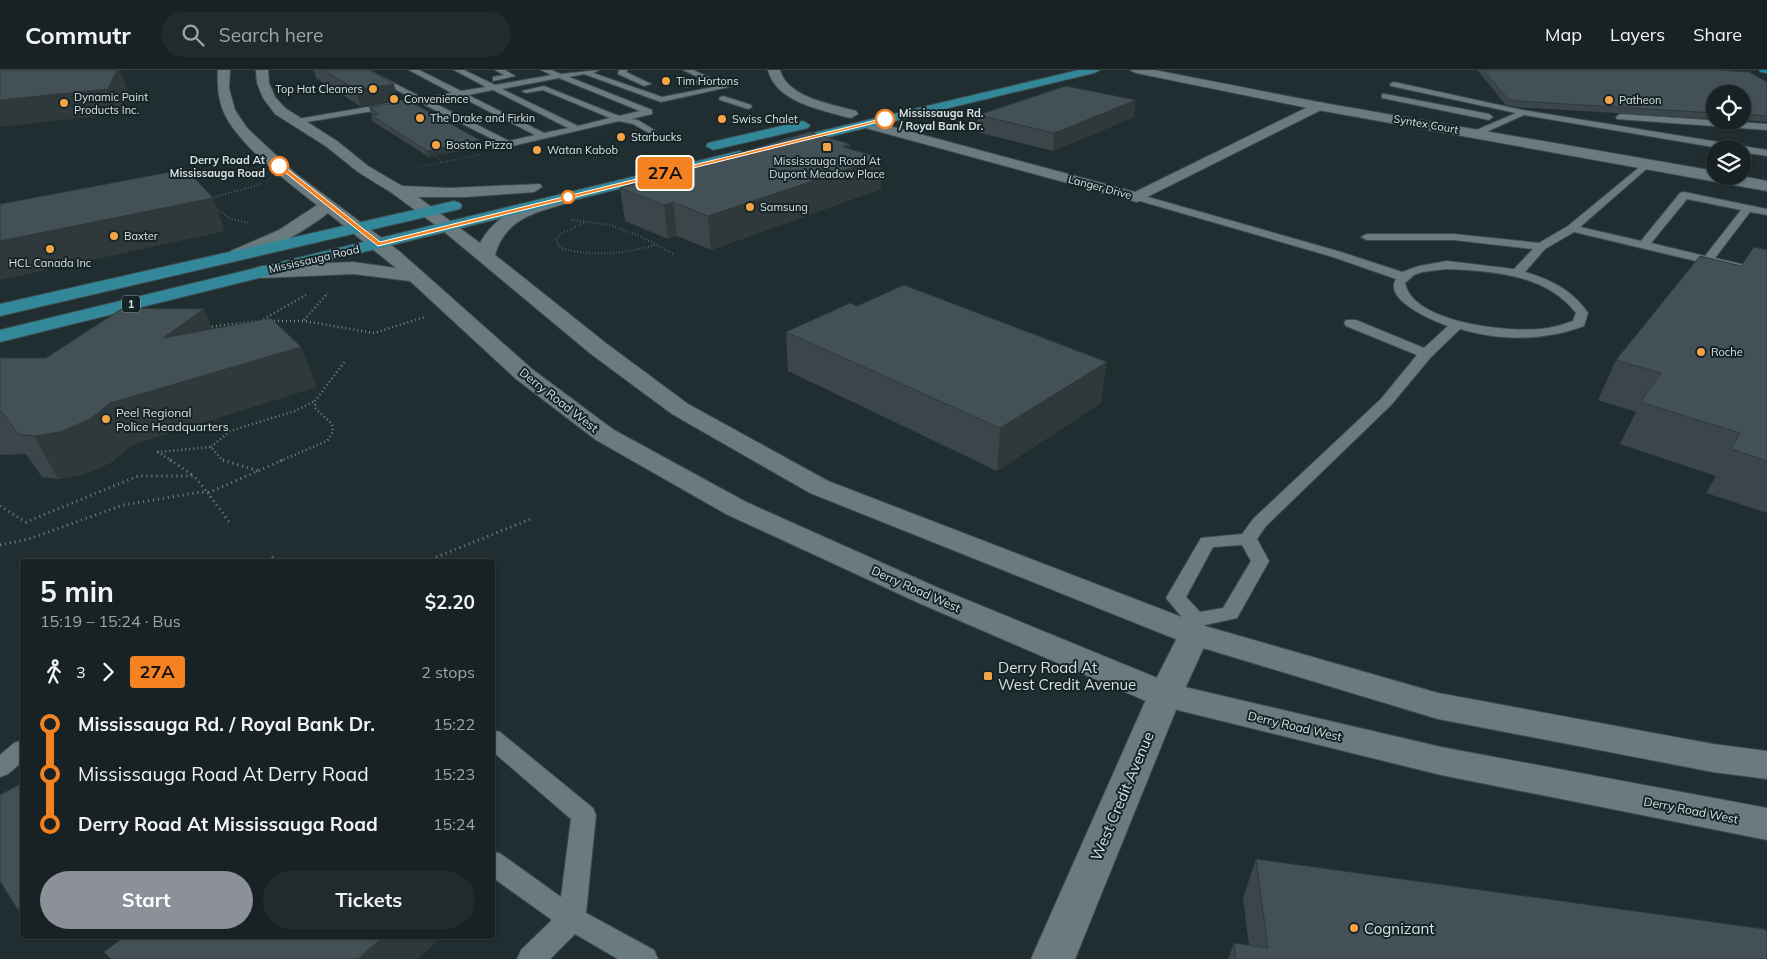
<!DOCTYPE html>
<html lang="en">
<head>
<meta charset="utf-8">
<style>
  body { margin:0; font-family:Mulish,sans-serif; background:#212a2d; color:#f1f3f6; height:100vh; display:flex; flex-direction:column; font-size:19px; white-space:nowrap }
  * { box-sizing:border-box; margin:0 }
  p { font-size:16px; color:#9fa4a7 }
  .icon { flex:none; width:28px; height:28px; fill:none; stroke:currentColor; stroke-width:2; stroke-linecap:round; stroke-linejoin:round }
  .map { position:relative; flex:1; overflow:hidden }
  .sheet { position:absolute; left:20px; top:489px; width:475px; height:380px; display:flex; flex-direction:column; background:#182225; border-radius:5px; box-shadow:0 1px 4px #0004,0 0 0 1px #363f42 }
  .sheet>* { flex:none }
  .badge { padding:0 10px; border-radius:4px; font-size:18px; line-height:32px }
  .buttons { position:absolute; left:1706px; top:15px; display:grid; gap:10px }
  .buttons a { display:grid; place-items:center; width:45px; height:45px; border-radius:50%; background:#182225; box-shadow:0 1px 4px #0004,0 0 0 1px #363f42; font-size:25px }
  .map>.badge { position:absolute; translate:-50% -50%; box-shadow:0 0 0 2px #fff }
  .legs { display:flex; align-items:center; gap:8px; height:55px; padding:0 20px; font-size:16px }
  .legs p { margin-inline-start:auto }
  .summary { display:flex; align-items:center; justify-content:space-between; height:85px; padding:0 20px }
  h1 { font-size:28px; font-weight:700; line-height:38px }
  .button { display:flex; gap:10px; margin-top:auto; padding:10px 20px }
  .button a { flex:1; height:58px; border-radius:30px; background:#8c9099; color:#fff; font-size:20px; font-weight:700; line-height:58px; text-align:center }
  .button a+a { background:#212a2d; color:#f1f3f6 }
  ul { padding:0 20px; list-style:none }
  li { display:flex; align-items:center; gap:18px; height:50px; font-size:19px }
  li i { display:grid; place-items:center; width:8px; height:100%; margin:0 6px; background:currentColor }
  li i::after { content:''; width:12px; height:12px; margin:-6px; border:4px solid; border-radius:50%; background:#182225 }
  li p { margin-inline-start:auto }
  li:first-child i { background:linear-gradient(#0000 50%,currentColor 0) }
  li:last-child i { background:linear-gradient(currentColor 50%,#0000 0) }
  header { display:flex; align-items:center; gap:30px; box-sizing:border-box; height:70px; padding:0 25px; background:#182225; border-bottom:1px solid #363f42 }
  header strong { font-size:24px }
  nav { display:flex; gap:28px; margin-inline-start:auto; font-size:18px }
  .search { width:350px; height:45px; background:#212a2d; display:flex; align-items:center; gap:12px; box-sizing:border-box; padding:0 18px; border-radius:28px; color:#9fa4a7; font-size:19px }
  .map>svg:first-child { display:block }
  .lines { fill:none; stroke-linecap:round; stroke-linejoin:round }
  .service-casing { stroke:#3e4b4e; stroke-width:2 }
  .minor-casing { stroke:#3e4b4e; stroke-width:2 }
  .tertiary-casing { stroke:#3e4b4e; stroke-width:2 }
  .secondary-casing { stroke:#3e4b4e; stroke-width:2 }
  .primary-casing { stroke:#3e4b4e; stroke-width:2 }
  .motorway-casing { stroke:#3e4b4e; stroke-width:2 }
  .path-far3 { stroke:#788386; stroke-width:1; stroke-dasharray:0.5 2; stroke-linecap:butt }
  .path-far2 { stroke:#788386; stroke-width:2; stroke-dasharray:0.5 2.5; stroke-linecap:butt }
  .path-far1 { stroke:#788386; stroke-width:2.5; stroke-dasharray:1 3; stroke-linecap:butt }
  .path { stroke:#788386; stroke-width:3; stroke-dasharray:1 4; stroke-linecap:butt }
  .service { fill:#6a7a7f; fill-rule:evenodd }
  .minor { fill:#6a7a7f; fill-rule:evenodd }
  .tertiary { fill:#6a7a7f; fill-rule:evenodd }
  .secondary { fill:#6a7a7f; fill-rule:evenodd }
  .primary { fill:#328899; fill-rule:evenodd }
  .motorway { fill:#0c91ab; fill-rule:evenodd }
  .wall { fill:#3a464a }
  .shaded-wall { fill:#2f393c }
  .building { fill:#435156; stroke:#2f393c }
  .line-1 { fill:#f58220; stroke:#fff }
  .poi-dot { fill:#f4a345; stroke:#162427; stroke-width:2 }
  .stop-1-dot { fill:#fff; stroke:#f58220; stroke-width:2.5 }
  .labels { text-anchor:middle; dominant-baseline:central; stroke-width:4; stroke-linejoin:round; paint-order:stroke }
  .far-poi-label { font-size:11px; fill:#d7e0e3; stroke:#162427; text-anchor:start }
  .far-stop-label { font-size:11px; font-weight:bold; fill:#d7e0e3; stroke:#162427; text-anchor:start }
  .far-street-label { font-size:11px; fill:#d7e0e3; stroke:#162427 }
  .shield { fill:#162427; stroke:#9da8ab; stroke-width:1 }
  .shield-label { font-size:11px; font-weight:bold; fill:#d7e0e3 }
  .street-label { font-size:12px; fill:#d7e0e3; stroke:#162427 }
  .poi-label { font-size:12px; fill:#d7e0e3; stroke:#162427; text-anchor:start }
  .near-poi-label { font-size:15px; fill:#d7e0e3; stroke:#162427; text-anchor:start }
  .near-street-label { font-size:15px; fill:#d7e0e3; stroke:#162427 }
</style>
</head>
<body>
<header>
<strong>Commutr</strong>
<div class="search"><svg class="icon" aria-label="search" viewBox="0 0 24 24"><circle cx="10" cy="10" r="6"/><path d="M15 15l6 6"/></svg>Search here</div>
<nav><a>Map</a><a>Layers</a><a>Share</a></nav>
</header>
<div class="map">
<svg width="1767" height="889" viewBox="0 0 1767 889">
  <rect width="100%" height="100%" fill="#202d31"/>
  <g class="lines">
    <g class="service-casing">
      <g id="service">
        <path d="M 358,0 L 368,0 L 423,28 L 452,23 L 409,0 L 419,0 L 461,21 L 486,17 L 454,0 L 464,0 L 495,15 L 552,5 L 541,0 L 551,0 L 561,4 L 599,0 L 593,3 L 662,27 L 734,13 L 738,15 L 661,32 L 584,4 L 569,7 L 652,40 L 652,44 L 631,49 L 638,50 L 656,61 L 649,63 L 633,54 L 619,51 L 508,77 L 421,33 L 295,54 L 295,50 L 298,49 L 414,29 ZM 559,8 L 640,41 L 619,46 L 544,16 L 522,21 L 526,23 L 543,20 L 610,48 L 578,56 L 502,19 ZM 493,20 L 568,58 L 544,63 L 468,25 ZM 459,26 L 535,65 L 509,71 L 430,31 Z"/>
        <polygon points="495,0 505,0 515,6 493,11 493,7 504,5"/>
        <polygon points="619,0 628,0 626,2 651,14 644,16 618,4"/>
        <polygon points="683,0 693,0 713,9 686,17 686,13 702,9"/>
        <polygon points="1394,12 1522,40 1767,80 1767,86 1742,82 1742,79 1725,79 1524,45 1477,66 1473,63 1474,61 1516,43 1391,16 1390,14"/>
        <polygon points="1385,24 1489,44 1493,47 1489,50 1382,28 1382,24"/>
        <polygon points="723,26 751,35 752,37 748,39 720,30 719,28"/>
        <polygon points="1620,44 1767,54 1767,60 1617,49 1616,47"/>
        <path d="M 1648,90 L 1653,93 L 1651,95 L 1580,157 L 1641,171 L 1680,123 L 1684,122 L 1767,139 L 1767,145 L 1750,142 L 1715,188 L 1767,200 L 1767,208 L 1574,162 L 1545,179 L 1525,202 C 1552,210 1572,220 1588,243 L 1584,256 C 1544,271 1501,271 1460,259 L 1431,287 L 1391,335 L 1266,456 L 1257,469 L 1269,491 L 1237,548 L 1205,555 L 1201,569 L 1194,571 L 1187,569 L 1184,564 L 1185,551 L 1166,528 L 1201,468 L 1242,464 L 1254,448 L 1381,329 L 1417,285 L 1346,256 L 1344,253 L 1346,250 L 1356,250 L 1424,278 L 1448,256 C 1433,251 1383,230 1396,209 L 1333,187 L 1133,129 L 1133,125 L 1141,125 L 1341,182 L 1402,202 L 1419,196 L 1447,191 L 1514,199 L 1533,179 L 1454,170 L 1367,170 L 1361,167 L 1367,164 L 1454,164 L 1539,173 L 1568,156 ZM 1687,129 L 1741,140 L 1705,186 L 1651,173 ZM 1447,199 C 1492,201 1546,204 1576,243 L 1573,251 C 1562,255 1551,258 1540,259 C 1507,262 1413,253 1405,213 L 1414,205 L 1422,202 ZM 1242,475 L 1251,491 L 1223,538 L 1200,542 L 1186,527 L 1213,477 Z"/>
        <polygon points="492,660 500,662 593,738 596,745 586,843 654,880 658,889 618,889 575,864 550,889 517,889 521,880 552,850 492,807 492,781 501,784 561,827 571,749 492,681"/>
        <polygon points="22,670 22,692 8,704 0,707 0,685 14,673"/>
      </g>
    </g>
    <g class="minor-casing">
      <g id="minor">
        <path d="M 768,0 L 780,0 C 788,28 831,34 856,41 L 858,44 L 851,48 L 846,47 C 819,39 776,32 768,0 Z"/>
        <polygon points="1318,32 1323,33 1324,36 1323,39 1137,132 862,57 860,54 867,50 1135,122"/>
        <polygon points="1194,553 1205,556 1210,564 1182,625 1075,889 1031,889 1148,625 1183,556"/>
      </g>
    </g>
    <g class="tertiary-casing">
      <polygon id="tertiary" points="1130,0 1154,0 1318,32 1715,101 1715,106 1741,106 1767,111 1767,121 1318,40 1136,3"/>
    </g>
    <g class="secondary-casing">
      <g id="secondary">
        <path d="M 218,0 L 230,0 L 229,18 L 235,40 L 247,58 L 295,103 L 399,181 L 532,299 L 614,360 L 746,432 L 943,520 L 1172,614 L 1441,677 L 1767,738 L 1767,770 L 1441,705 L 1153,634 L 921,534 L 726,444 L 596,370 L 516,309 L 410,211 L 353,204 L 262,208 L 255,206 L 253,202 L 255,198 L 262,196 L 353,192 L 396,198 L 328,143 C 311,157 251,194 231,189 L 228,185 L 231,181 L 279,160 L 317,135 C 289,113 234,72 222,38 C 218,25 217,14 218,0 Z"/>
        <path d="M 256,0 L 268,0 L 269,13 L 275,27 L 285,38 L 337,71 L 368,96 L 402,116 L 450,118 L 540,114 L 542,117 L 534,122 L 466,127 L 418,127 L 480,173 C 494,147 517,138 544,130 C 552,128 560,125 568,127 L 570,130 L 568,133 C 534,143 506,148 495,185 L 607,274 L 688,334 L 828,411 L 1205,556 L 1438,623 L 1713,674 L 1767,681 L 1767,709 L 1713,702 L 1438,649 L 1183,572 L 810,423 L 672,344 L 591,284 L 442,160 L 392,123 L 358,102 L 327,77 L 275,44 L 263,28 L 257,13 Z"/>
      </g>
    </g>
    <g class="primary-casing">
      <g id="primary">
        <polygon points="1079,0 1100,0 1094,3 783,78 776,74 783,70"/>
        <polygon points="803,51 810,55 808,58 713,80 706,76 708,73"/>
        <polygon points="739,81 744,82 746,85 744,88 0,272 0,260"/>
        <polygon points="454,131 460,133 462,136 460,139 0,246 0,234"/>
      </g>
    </g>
    <g class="motorway-casing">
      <polygon id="motorway" points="1759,0 1767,0 1767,3 1761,2"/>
    </g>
    <g class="path-far3">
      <polyline points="435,86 442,92"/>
      <polyline points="418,97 483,84"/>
    </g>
    <g class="path-far2">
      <polyline points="211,128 262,114"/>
      <polyline points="215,138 231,149 250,153"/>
      <polyline points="571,150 610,155 640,166 673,184"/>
      <path d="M 584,153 L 560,164 L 556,170 L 560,178 C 592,187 623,184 655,175"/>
      <polyline points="326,226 328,223"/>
    </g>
    <g class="path-far1">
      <polyline points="304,250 327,224"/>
      <polyline points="260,251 306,225"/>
      <polyline points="270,251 304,251 374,263 425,247"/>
      <polyline points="208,257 256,251"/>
      <polyline points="211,377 230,361 295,341 315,331"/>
      <polyline points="172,391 158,382 211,377 222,390 227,391"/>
      <polyline points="280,391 327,371 333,362 332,354 315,338 315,331 346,290"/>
    </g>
    <g class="path">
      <polyline points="170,390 194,406"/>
      <polyline points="223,390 258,401"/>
      <polyline points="0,436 26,452 138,406 194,406 208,423 283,390"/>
      <polyline points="0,475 29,469 123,435 201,422 208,423 229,452"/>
      <polyline points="272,487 275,491"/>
      <polyline points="427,491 533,448"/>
    </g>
    <use href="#service" class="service"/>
    <use href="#minor" class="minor"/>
    <use href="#tertiary" class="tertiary"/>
    <use href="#secondary" class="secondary"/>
    <use href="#primary" class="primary"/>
    <use href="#motorway" class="motorway"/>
  </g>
  <g class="wall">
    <polygon points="314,0 368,0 398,30 360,36 316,8"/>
    <polygon points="1477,0 1717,0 1767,12 1767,52 1742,50 1742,24 1715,24 1715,49 1515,37 1506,35"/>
    <polygon points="369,37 480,70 482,76 429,87 372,51 371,45 374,45 371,43"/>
    <polygon points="978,45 1134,47 1053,81 977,62"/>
    <polygon points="850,79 881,88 881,119 711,180 677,166 668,169 625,151 620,118"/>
    <polygon points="1767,180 1767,443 1706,423 1716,406 1620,374 1636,342 1598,330 1616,290 1741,196"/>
    <polygon points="857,236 1101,333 997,401 788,301 786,262"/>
    <polygon points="204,239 212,259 301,277 316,317 131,375 112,392 83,405 58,409 42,407 26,384 0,385 0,288 46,288"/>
    <polygon points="1256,789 1767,889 1228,889 1234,873 1249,875 1243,828"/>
  </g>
  <g class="shaded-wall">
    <polygon points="117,0 120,0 128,21 118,44 0,57 0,30"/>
    <polygon points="394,14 398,30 360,36 356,20"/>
    <polygon points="1136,30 1134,47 1053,81 1054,63"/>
    <polygon points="480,70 482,76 429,87 427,81"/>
    <polygon points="850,74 851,98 881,88 881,119 711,180 708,146 843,77"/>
    <polygon points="213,128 225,161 0,210 0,171"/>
    <polygon points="673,132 677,166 668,169 664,135"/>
    <polygon points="204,239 220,277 163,268"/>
    <polygon points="301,277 316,317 131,375 112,392 83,405 58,409 34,366 110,333"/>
    <polygon points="1107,292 1101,333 997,401 1000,358"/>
    <polygon points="22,837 22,846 18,840"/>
    <polygon points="39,866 48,866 42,870"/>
    <polygon points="384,866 443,866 418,889 358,889"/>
  </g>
  <g class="building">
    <polygon points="0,0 117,0 108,19 0,30"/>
    <polygon points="324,0 368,0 394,14 356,20"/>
    <polygon points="1483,0 1717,0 1749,2 1767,12 1767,46 1742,44 1742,24 1715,24 1715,43 1517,31 1508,29"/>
    <polygon points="1066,16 1136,30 1054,63 978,45"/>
    <polygon points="409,31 480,70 427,81 371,45 379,44 369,37"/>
    <polygon points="809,62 850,74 843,77 881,88 708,146 673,132 664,135 620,118"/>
    <polygon points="186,99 213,128 0,171 0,134"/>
    <polygon points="1754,177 1767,180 1767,391 1731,379 1740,363 1640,332 1661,303 1616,290 1700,186 1741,196"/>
    <polygon points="904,215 1107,292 1000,358 786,262 850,233 857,236"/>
    <polygon points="123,238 204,239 163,268 271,248 301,277 110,333 90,349 60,362 34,366 18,364 2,342 0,342 0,288 46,288"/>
    <polygon points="22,713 22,837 18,840 0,811 0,725"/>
    <polygon points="1256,789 1765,859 1767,862 1767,889 1236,889 1234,873 1268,878"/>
    <polygon points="125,866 384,866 358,889 111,889 104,882"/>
  </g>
  <polygon class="line-1" points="885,48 887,50 378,176 277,96 281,94 380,172"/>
  <g class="poi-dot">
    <circle cx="666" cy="11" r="5"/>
    <circle cx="373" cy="19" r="5"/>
    <circle cx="394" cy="29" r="5"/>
    <circle cx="1609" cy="30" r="5"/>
    <circle cx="64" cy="33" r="5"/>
    <circle cx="420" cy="48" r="5"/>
    <circle cx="722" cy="49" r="5"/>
    <circle cx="621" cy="67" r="5"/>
    <circle cx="436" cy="75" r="5"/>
    <rect x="822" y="72" width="10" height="10" rx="2.5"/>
    <circle cx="537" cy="80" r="5"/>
    <circle cx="750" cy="137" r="5"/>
    <circle cx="114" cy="166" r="5"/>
    <circle cx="50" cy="179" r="5"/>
    <circle cx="1701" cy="282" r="5"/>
    <circle cx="106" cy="349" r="5"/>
    <rect x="983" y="601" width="10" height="10" rx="2.5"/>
    <circle cx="1354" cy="858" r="5"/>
  </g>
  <g class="stop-1-dot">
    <circle cx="885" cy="49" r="9"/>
    <circle cx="279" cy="96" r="9"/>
    <circle cx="568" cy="127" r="6"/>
  </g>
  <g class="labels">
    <g class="far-poi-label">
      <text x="676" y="11">Tim Hortons</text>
      <text x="363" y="19" text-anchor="end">Top Hat Cleaners</text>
      <text x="74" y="27">Dynamic Paint<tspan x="74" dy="13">Products Inc.</tspan></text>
      <text x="404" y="29">Convenience</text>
      <text x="1619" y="30">Patheon</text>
      <text x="430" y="48">The Drake and Firkin</text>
      <text x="732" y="49">Swiss Chalet</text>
      <text x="631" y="67">Starbucks</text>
      <text x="446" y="75">Boston Pizza</text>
      <text x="547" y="80">Watan Kabob</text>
      <text x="827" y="91" text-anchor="middle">Mississauga Road At<tspan x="827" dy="13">Dupont Meadow Place</tspan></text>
      <text x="760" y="137">Samsung</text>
      <text x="124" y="166">Baxter</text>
      <text x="50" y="193" text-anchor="middle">HCL Canada Inc</text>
      <text x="1711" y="282">Roche</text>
    </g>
    <g class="far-stop-label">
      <text x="899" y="43">Mississauga Rd.<tspan x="899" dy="13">/ Royal Bank Dr.</tspan></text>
      <text x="265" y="90" text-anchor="end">Derry Road At<tspan x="265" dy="13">Mississauga Road</tspan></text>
    </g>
    <g class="far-street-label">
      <text transform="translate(1426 54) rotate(10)">Syntex Court</text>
      <text transform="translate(1100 117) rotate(15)">Langer Drive</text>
      <text transform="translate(314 189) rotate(-13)">Mississauga Road</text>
    </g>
    <rect class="shield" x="122" y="225.5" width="18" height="17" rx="4"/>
    <g class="shield-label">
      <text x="131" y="234">1</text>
    </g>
    <g class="street-label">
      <text transform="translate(559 330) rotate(38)">Derry Road West</text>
      <text transform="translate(916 519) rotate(24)">Derry Road West</text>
      <text transform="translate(1295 656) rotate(13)">Derry Road West</text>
      <text transform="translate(1691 740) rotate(11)">Derry Road West</text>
    </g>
    <g class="poi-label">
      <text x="116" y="342">Peel Regional<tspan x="116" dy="14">Police Headquarters</tspan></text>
    </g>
    <g class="near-poi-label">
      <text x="998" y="597">Derry Road At<tspan x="998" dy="17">West Credit Avenue</tspan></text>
      <text x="1364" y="858">Cognizant</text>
    </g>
    <g class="near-street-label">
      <text transform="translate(1122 726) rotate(-67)">West Credit Avenue</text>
    </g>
  </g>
</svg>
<div class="buttons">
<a><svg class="icon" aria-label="locate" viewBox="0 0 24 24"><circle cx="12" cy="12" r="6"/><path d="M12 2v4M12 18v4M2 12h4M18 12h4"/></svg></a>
<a><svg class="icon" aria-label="layers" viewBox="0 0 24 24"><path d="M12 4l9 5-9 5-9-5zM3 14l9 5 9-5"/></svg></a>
</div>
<b class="badge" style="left:665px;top:103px;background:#f58220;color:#111">27A</b>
<section class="sheet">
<div class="summary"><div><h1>5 min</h1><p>15:19 – 15:24 · Bus</p></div><b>$2.20</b></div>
<div class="legs"><svg class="icon" aria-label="walk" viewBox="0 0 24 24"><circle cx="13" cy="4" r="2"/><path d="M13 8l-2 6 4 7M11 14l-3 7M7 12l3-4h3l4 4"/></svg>3<svg class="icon" aria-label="forward" viewBox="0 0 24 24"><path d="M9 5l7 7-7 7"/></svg><b class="badge" style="background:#f58220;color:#111">27A</b><p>2 stops</p></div>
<ul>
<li><i style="color:#f58220"></i><b>Mississauga Rd. / Royal Bank Dr.</b><p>15:22</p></li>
<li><i style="color:#f58220"></i><span>Mississauga Road At Derry Road</span><p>15:23</p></li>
<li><i style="color:#f58220"></i><b>Derry Road At Mississauga Road</b><p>15:24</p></li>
</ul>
<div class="button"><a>Start</a><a>Tickets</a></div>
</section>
</div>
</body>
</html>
